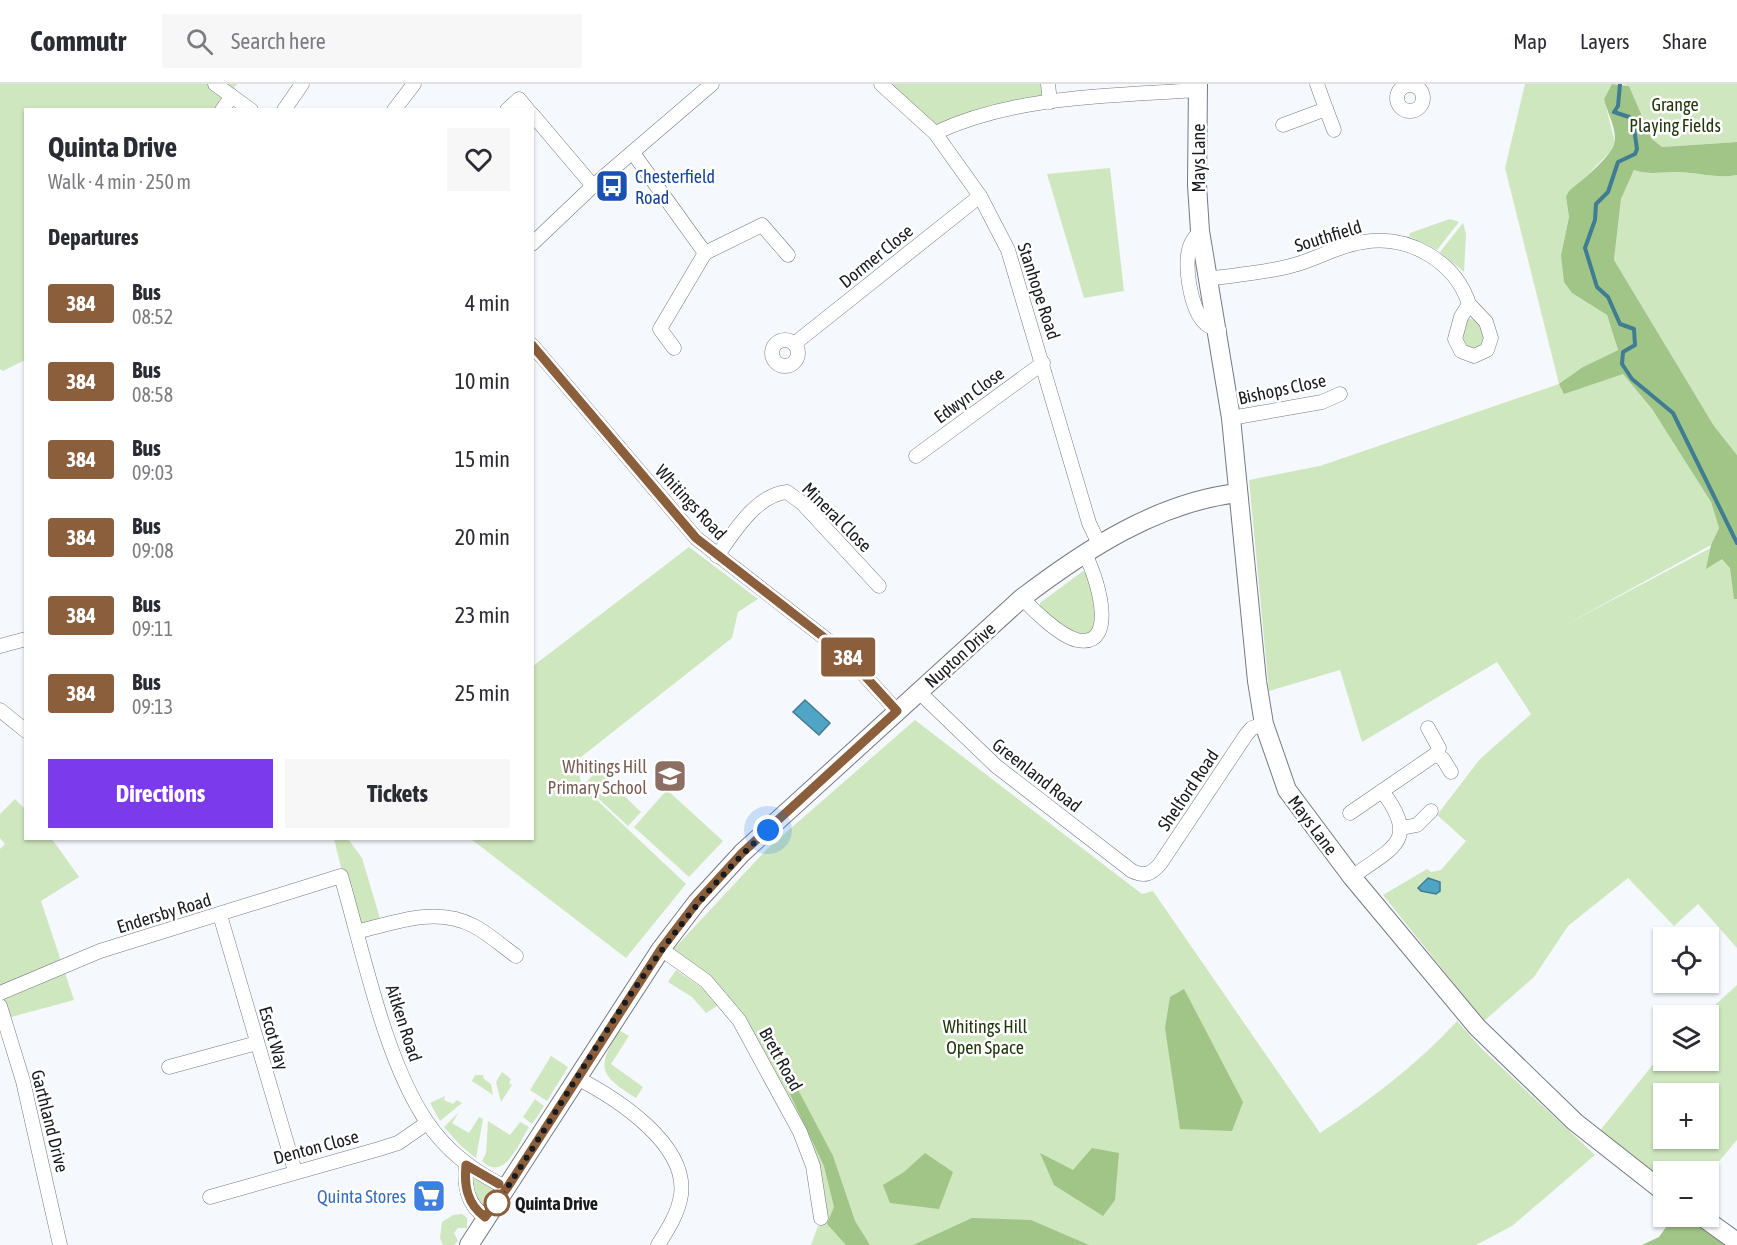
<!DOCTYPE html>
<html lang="en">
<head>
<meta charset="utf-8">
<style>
  body { margin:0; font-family:"Asap Condensed",sans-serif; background:#f7f7f7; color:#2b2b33; height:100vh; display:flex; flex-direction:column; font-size:22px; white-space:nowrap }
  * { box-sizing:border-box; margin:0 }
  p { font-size:20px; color:#7c7c81 }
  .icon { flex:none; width:33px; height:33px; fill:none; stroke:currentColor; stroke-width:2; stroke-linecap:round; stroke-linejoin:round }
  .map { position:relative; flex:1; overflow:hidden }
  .panel { position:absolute; left:24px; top:24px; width:510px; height:732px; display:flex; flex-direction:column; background:#fff; border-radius:0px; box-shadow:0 2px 4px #0004 }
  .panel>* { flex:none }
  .badge { padding:0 12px; border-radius:4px; font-size:21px; line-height:39px }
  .controls { position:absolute; left:1653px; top:843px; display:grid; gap:12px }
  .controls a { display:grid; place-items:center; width:66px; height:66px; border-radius:0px; background:#fff; box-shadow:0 2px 4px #0004; font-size:30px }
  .you { position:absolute; width:30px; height:30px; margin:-15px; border:4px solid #fff; border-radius:50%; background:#1a73e8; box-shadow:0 0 0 9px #1a73e833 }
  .map>.badge { position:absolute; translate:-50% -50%; box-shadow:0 0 0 3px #fff }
  h2 { padding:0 24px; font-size:22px; line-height:54px }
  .round { display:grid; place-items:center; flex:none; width:63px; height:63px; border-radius:0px; background:#f7f7f7 }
  .headline { display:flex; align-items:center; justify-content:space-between; height:102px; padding:0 24px }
  h1 { font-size:28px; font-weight:700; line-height:45px }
  .cta { display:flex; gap:12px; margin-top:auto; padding:12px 24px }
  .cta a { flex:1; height:69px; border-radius:0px; background:#7c3aed; color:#fff; font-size:24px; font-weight:700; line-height:69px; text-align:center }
  .cta a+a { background:#f7f7f7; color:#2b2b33 }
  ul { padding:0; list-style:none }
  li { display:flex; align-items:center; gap:18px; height:78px; padding:0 24px }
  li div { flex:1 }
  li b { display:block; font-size:22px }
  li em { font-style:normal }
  li .badge { min-width:66px; font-weight:700; text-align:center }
  header { display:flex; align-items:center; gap:36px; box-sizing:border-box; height:84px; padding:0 30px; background:#fff; border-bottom:2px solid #e1e1e2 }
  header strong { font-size:28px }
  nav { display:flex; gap:33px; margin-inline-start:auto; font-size:21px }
  .search { width:420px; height:54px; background:#f7f7f7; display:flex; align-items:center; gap:15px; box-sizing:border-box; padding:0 21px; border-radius:0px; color:#7c7c81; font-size:22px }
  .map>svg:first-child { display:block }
  .green { fill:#cfe7bf; fill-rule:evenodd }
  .forest { fill:#a0c587 }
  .water { fill:#50a5c4; stroke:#407c92; stroke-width:1.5 }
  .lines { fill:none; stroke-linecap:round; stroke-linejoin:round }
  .stream { stroke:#407c92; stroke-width:4 }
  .street-casing { stroke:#767982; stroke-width:15 }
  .secondary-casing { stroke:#767982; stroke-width:20 }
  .street { stroke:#fff; stroke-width:14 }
  .secondary { stroke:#fff; stroke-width:18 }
  .line-casing { stroke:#fff; stroke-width:14 }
  .line { stroke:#8b5e3c; stroke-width:9 }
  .walk { stroke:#1a1b1f; stroke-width:6; stroke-dasharray:0 10.8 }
  .stop-dot { fill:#fff; stroke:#8b5e3c; stroke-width:3 }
  .labels { text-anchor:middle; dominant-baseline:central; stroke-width:5; stroke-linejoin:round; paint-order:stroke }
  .park-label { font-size:18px; fill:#20370b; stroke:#fff }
  .street-label { font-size:18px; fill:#1a1b1f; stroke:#fff }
  .transit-label { font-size:18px; fill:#164399; stroke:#fff; text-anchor:start }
  .education-label { font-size:18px; fill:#785e54; stroke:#fff; text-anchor:end }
  .shop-label { font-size:18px; fill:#366cbe; stroke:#fff; text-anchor:end }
  .stop-label { font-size:18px; font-weight:bold; fill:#1a1b1f; stroke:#fff; text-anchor:start }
</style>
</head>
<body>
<header>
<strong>Commutr</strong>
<div class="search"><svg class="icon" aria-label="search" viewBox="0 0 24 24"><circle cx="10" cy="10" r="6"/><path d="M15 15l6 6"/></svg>Search here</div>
<nav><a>Map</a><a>Layers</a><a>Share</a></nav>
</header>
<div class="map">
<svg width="1737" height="1161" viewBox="0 0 1737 1161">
  <rect width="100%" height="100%" fill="#f5f8fd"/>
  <g class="green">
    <polygon points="0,0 237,0 218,25 26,26 25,276 3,287 0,285"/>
    <polygon points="881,0 1048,0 1050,18 935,49"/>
    <polygon points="1525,0 1612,0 1604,15 1615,58 1609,69 1566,113 1569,133 1561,171 1572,209 1607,231 1618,266 1583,283 1614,292 1623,290 1652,325 1711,418 1719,444 1711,461 1565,541 1720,459 1737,476 1737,864 1698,820 1674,842 1628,794 1568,842 1534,893 1484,937 1383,811 1427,785 1431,788 1441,786 1466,757 1437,731 1480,675 1531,630 1497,578 1362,658 1340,586 1269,607 1249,396 1320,382 1559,300 1505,84"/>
    <polygon points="1623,0 1737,0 1737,58 1662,63 1652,55 1629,2"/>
    <polygon points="1110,84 1124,207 1084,214 1047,90"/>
    <path d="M 1634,86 C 1649,91 1661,88 1676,88 C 1697,88 1716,95 1737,91 L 1737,371 L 1714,342 L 1614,176 L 1621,115 Z"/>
    <polygon points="1450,135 1459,138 1437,166 1409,152 1410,149"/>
    <polygon points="1463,139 1466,150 1464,188 1440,168"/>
    <polygon points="1467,234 1481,238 1487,254 1478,266 1465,264 1460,253"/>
    <polygon points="689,463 758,515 738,528 732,554 576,677 582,702 686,800 626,874 471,755 532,754 533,582"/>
    <path d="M 1083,487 C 1094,493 1100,532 1095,543 C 1095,544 1089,550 1088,551 L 1072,550 L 1040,524 L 1040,519 Z"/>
    <path d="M 915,636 L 1142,810 L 1153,807 L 1320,1049 C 1369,1017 1417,981 1457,937 L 1482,965 L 1595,1071 L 1512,1142 L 1476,1161 L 811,1161 L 821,1134 L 813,1082 L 739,936 L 669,870 L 767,765 Z"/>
    <polygon points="597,686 641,728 628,742 584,701"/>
    <polygon points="667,706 723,757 689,793 634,743"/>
    <polygon points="15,715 25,725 26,754 52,755 79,793 41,817 74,916 4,935 0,922 0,765 5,760 0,754 0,730"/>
    <polygon points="334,755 348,755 362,774 382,841 357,848"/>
    <polygon points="676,886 701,903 717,922 706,929 692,913 668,898"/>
    <path d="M 1737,901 L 1737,1056 L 1709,1089 L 1664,1088 L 1663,1108 L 1594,1054 L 1663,968 L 1664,976 L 1708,976 L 1708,932 L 1704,931 ZM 1664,1010 L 1708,1010 L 1708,1054 L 1664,1054 Z"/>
    <path d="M 619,946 L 629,952 L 611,980 L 643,1003 L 636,1014 C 598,990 597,984 619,946 Z"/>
    <polygon points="551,972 568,983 547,1017 530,1006"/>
    <polygon points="502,988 511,995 509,999 512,1001 501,1018 496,998"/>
    <polygon points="475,991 483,991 484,995 491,1000 493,1011 472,997"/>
    <polygon points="445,1012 444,1016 453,1020 457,1016 462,1019 440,1037 430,1019"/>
    <polygon points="535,1015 544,1022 532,1040 523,1033"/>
    <polygon points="459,1028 452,1039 469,1049 479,1033 483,1035 476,1074 461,1062 444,1043"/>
    <path d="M 488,1037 L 510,1051 L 520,1038 L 529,1043 C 519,1059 504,1099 482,1077 L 486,1069 Z"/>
    <polygon points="466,1081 505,1102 485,1133 464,1102"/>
    <polygon points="462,1130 467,1134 467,1144 458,1144 454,1149 458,1157 454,1161 443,1161 440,1154 442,1138 453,1131"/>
  </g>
  <g class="forest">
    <path d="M 1612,0 L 1629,2 L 1652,55 L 1662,63 L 1737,58 L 1737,91 C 1716,95 1697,88 1676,88 C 1661,88 1648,91 1634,86 L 1621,115 L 1614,176 L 1714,342 L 1737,371 L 1737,515 L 1734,515 L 1730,484 L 1722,475 L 1706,485 L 1711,461 L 1719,444 L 1711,418 L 1652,325 L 1623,290 L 1564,310 L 1559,300 L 1583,283 L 1618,266 L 1607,231 L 1572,209 L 1564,198 L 1561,171 L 1569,133 L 1566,113 L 1569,107 C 1581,97 1615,71 1615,55 C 1615,41 1607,28 1604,15 Z"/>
    <polygon points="1184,905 1243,1018 1232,1047 1180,1045 1165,944 1170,913"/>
    <polygon points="775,962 833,1072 855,1137 870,1161 846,1161 827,1140 834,1123 824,1082 770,968"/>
    <polygon points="1092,1064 1119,1069 1115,1116 1103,1132 1054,1101 1040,1069 1073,1086"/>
    <polygon points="925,1069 953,1088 939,1125 890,1119 883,1101 904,1088"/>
    <polygon points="1674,1132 1701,1133 1737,1161 1642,1161 1659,1153"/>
    <polygon points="972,1134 1031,1136 1089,1161 913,1161"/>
  </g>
  <g class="water">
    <polygon points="805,616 830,639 819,651 793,628"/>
    <polygon points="1428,794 1440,798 1440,807 1436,810 1421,807 1418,804"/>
  </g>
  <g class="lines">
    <polyline class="stream" points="1620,0 1618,22 1614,28 1629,33 1633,37 1637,65 1635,70 1618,78 1608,108 1596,120 1595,136 1585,164 1597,203 1608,213 1620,240 1634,245 1635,261 1623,268 1622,280 1632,295 1673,329 1737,459"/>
    <g class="street-casing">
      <g id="street">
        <polyline points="215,0 251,26"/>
        <polyline points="881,0 935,49 980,112 1008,166 1089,439 1099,460"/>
        <polyline points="1048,0 1050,18"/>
        <circle cx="1410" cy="14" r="13"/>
        <polyline points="1326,25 1334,46"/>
        <polyline points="222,26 232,12"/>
        <polyline points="284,26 302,0"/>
        <polyline points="394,26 414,0"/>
        <polyline points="507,26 519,15 528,26"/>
        <polyline points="532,30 593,102"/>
        <polyline points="1283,41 1326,25 1317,0"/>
        <path d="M 935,49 C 1016,11 1111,12 1198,6"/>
        <polyline points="633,69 705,169"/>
        <path d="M 1200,147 C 1198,150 1194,154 1192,158 C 1182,176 1190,226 1206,240 C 1209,243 1215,244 1219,246"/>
        <polyline points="532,160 593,102 712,0"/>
        <path d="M 1207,195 C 1236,191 1266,189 1294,181 C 1317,175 1339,161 1363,158 C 1408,150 1455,177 1469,220 L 1461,233 L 1455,255 L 1461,267 L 1474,272 L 1487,266 L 1491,254 L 1486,238 L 1469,220"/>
        <circle cx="785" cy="269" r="13"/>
        <polyline points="794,260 980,112"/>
        <polyline points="532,261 696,454 844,569 897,627"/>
        <polyline points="674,264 660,245 705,169 762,141 788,171"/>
        <polyline points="1231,334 1322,318 1340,310"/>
        <polyline points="916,372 1043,279"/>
        <path d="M 717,472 C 734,448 756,411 787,408 L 802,419 L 879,502"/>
        <path d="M 1022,514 C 1034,527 1060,552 1077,556 C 1121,565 1095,486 1084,469"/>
        <polyline points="0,562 26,555"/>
        <path d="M 919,608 L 996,682 L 1132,787 C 1145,793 1151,790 1160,780 L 1246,651 L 1252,644 L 1264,640"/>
        <polyline points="0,626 26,647"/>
        <polyline points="1436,670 1443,675 1451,688"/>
        <polyline points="1350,729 1436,670 1439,664 1428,644"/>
        <polyline points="1402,744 1417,741 1431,727"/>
        <path d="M 1352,793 C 1393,763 1420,757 1382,707"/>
        <polyline points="220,831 295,1087"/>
        <path d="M 357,848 C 395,838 437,822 474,842 C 489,850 502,862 516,872"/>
        <polyline points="661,865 706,897 739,936 800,1048 813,1082 821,1134"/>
        <path d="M 0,909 L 100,867 L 341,792 C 363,866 384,975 427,1038 C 447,1068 476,1089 507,1104"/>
        <polyline points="0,922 23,997 60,1161"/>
        <polyline points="169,983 257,959"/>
        <path d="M 577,994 C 616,1014 688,1060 681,1111 C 678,1130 668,1145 658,1161"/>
        <path d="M 466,1081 C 464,1102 467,1120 485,1133"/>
        <polyline points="210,1113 379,1065 398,1059 427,1039"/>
      </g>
    </g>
    <g class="secondary-casing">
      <g id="secondary">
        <polyline points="1198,0 1197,101 1200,147 1231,334 1257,597 1264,640 1287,706 1352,793 1477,943 1575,1038 1664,1108"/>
        <polyline points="1701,1132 1737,1158"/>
        <path d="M 469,1161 L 661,865 L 697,818 L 742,769 L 1022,514 C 1085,466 1158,418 1238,409"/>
      </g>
    </g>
    <use href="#street" class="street"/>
    <use href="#secondary" class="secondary"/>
  </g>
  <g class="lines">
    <g class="line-casing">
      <path id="line" d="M 499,1100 L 466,1081 C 464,1102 467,1120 485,1133 L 507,1104 L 661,865 L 697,818 L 742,769 L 897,627 L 844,569 L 696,454 L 532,261"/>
    </g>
    <use href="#line" class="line"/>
    <path class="walk" d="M 497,1119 C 583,991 653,851 768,746"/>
  </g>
  <defs>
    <g id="bus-square" transform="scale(1.725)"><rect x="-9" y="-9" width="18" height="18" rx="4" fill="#1a4fb4" stroke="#fff"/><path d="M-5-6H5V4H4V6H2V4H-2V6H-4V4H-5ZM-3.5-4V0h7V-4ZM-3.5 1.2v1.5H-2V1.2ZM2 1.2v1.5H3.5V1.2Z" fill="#fff"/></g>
    <g id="school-square" transform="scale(1.725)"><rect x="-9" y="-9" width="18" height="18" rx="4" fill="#8d6e63" stroke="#fff"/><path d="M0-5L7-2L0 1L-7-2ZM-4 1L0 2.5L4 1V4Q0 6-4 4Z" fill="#fff"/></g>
    <g id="supermarket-square" transform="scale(1.725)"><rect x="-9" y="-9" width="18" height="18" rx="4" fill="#3f7fe0" stroke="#fff"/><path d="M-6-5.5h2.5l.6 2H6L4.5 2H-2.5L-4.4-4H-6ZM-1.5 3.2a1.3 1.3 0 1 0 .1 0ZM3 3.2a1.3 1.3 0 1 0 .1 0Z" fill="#fff"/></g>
  </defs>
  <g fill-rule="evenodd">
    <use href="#bus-square" x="612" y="102"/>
    <use href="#school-square" x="670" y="692"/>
    <use href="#supermarket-square" x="429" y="1112"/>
  </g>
  <circle class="stop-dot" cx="497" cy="1119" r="12"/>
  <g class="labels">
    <g class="park-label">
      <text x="1675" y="20">Grange<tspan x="1675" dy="21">Playing Fields</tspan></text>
      <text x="985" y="942">Whitings Hill<tspan x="985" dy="21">Open Space</tspan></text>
    </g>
    <g class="street-label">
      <text transform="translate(1198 74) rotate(-90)">Mays Lane</text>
      <text transform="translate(1328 152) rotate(-17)">Southfield</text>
      <text transform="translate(876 172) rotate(-39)">Dormer Close</text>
      <text transform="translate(1039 207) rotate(72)">Stanhope Road</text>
      <text transform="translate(1282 305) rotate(-12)">Bishops Close</text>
      <text transform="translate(969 311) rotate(-36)">Edwyn Close</text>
      <text transform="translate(691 418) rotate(47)">Whitings Road</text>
      <text transform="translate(837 433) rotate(45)">Mineral Close</text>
      <text transform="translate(960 571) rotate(-42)">Nupton Drive</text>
      <text transform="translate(1037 691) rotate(38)">Greenland Road</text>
      <text transform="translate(1188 706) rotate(-56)">Shelford Road</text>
      <text transform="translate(1313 741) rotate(53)">Mays Lane</text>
      <text transform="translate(164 829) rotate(-17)">Endersby Road</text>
      <text transform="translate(404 939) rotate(72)">Aitken Road</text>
      <text transform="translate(274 954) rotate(74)">Escot Way</text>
      <text transform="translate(781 975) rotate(61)">Brett Road</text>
      <text transform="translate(50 1037) rotate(76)">Garthland Drive</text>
      <text transform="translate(316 1063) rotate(-15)">Denton Close</text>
    </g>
    <g class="transit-label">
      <text x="635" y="92">Chesterfield<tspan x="635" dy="21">Road</tspan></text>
    </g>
    <g class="education-label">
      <text x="647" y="682">Whitings Hill<tspan x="647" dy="21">Primary School</tspan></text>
    </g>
    <g class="shop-label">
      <text x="406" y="1112">Quinta Stores</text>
    </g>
    <g class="stop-label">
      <text x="515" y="1119">Quinta Drive</text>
    </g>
  </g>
</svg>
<div class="controls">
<a><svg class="icon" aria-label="locate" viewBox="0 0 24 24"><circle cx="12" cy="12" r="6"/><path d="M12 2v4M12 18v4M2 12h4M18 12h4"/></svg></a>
<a><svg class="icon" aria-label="layers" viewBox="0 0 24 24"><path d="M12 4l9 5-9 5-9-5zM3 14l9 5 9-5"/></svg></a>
<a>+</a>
<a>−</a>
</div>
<div class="you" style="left:768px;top:746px"></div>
<b class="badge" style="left:848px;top:573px;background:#8b5e3c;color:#fff">384</b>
<section class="panel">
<div class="headline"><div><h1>Quinta Drive</h1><p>Walk · 4 min · 250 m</p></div><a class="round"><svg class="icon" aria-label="heart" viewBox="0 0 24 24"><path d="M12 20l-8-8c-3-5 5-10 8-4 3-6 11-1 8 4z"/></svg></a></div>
<h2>Departures</h2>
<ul>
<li><span class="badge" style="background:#8b5e3c;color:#fff">384</span><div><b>Bus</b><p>08:52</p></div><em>4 min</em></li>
<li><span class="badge" style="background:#8b5e3c;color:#fff">384</span><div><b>Bus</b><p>08:58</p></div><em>10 min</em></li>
<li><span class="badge" style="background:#8b5e3c;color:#fff">384</span><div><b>Bus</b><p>09:03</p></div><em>15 min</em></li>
<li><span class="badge" style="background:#8b5e3c;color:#fff">384</span><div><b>Bus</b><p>09:08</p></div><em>20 min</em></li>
<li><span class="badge" style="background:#8b5e3c;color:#fff">384</span><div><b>Bus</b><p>09:11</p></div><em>23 min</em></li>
<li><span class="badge" style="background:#8b5e3c;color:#fff">384</span><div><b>Bus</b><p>09:13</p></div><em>25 min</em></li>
</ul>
<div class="cta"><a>Directions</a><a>Tickets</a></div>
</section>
</div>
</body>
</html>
